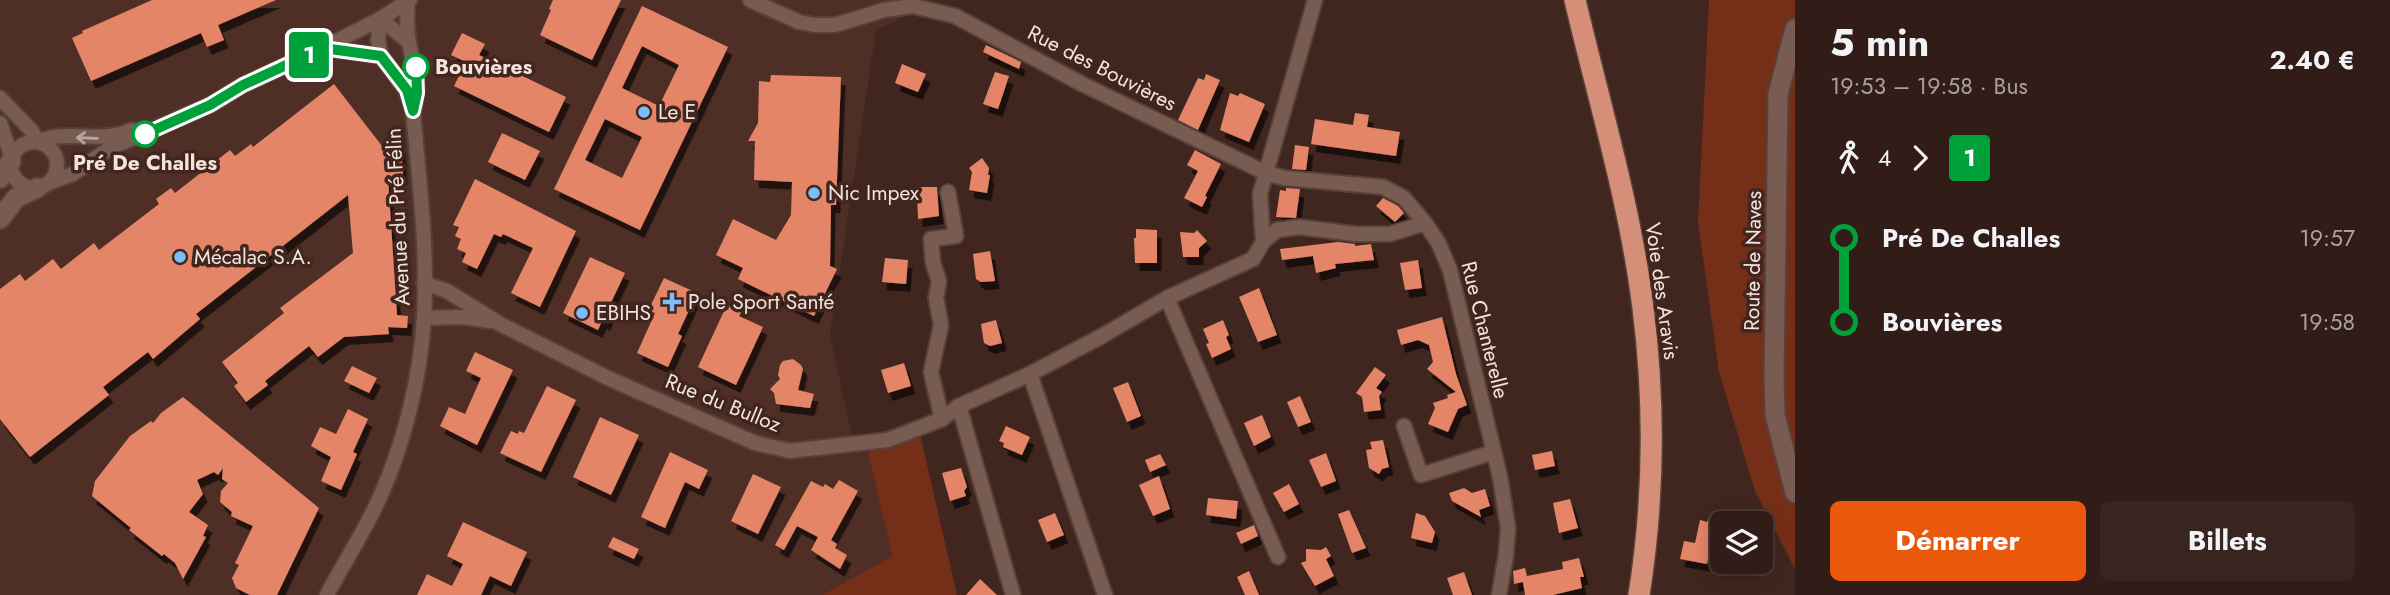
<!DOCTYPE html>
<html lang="fr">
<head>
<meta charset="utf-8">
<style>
  body { margin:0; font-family:Jost,sans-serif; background:#392520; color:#f1f3f6; height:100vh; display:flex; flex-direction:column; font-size:26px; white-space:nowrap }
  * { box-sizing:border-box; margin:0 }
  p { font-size:23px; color:#a8a1a1 }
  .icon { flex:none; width:38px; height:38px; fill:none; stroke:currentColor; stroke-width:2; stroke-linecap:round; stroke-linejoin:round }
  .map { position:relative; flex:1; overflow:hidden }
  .sheet { display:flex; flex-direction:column; background:#311c17; width:595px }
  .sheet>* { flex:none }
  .badge { padding:0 14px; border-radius:5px; font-size:24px; line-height:46px }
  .fabs { position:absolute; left:1710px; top:511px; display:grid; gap:14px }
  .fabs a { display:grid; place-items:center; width:63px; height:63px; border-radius:10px; background:#311c17; box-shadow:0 4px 18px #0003,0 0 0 2px #4c3a36; font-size:35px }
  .map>.badge { position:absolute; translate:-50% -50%; box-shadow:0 0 0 4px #fff }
  .legs { display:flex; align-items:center; gap:10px; height:77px; padding:0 35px; font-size:23px }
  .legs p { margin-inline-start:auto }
  .headline { display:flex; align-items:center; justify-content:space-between; height:119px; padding:0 35px }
  h1 { font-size:38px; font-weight:700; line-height:52px }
  .primary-button { display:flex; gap:14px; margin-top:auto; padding:14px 35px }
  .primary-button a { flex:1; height:80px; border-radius:10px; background:#ea580c; color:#fff; font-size:28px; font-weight:700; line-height:80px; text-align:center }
  .primary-button a+a { background:#392520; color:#f1f3f6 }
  ul { padding:0 35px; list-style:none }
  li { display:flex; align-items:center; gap:24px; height:84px; font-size:26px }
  li i { display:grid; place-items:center; width:10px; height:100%; margin:0 9px; background:currentColor }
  li i::after { content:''; width:18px; height:18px; margin:-9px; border:5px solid; border-radius:50%; background:#311c17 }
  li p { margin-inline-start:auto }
  li:first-child i { background:linear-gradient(#0000 50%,currentColor 0) }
  li:last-child i { background:linear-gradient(currentColor 50%,#0000 0) }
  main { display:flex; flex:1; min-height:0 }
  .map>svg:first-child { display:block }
  .built { fill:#4f2f25 }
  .green { fill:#752e18 }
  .building { fill:#e48568; fill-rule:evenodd; filter:url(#shadow) }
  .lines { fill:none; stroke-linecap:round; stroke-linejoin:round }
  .street-casing { stroke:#57423b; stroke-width:18 }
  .secondary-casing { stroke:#57423b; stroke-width:23 }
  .highway-casing { stroke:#57423b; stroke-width:24 }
  .street { stroke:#785b51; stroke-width:14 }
  .secondary { stroke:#785b51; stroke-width:19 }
  .highway { stroke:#d58e78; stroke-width:21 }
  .oneway { stroke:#bca59d }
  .line-1-casing { stroke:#fff; stroke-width:16 }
  .line-1 { stroke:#00a13a; stroke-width:10 }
  .stop-1-dot { fill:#fff; stroke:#00a13a; stroke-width:3.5 }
  .poi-dot { fill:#7dbef9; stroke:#41261f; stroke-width:2.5 }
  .labels { text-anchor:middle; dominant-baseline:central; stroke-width:7; stroke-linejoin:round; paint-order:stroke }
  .stop-label { font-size:21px; font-weight:bold; fill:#f4e2dc; stroke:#41261f; text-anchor:start }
  .street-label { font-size:21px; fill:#f4e2dc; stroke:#41261f }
  .poi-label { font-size:21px; fill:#f4e2dc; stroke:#41261f; text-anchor:start }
</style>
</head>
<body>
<main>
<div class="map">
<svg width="1795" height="595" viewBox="0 0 1795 595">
  <defs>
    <filter id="shadow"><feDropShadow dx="4.5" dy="8" stdDeviation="0" flood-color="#0009"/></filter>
  </defs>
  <rect width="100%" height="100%" fill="#41261f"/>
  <polygon class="built" points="0,0 924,0 924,3 936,2 876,30 830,334 853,442 868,452 892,556 822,595 0,595"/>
  <g class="green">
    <polygon points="1709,0 1795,0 1795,569 1755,491 1719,372 1698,222"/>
    <polygon points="920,434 957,595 822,595 892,556 868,452"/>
  </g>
  <g class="building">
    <polygon points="152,0 276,0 218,25 224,40 207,47 201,33 91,81 72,38 83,33 82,31"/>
    <polygon points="553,0 621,0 592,60 540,35 551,10 549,9"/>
    <path d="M 642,6 L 728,47 L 640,230 L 554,189 ZM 642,46 L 679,65 L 659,106 L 622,88 ZM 605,119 L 642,137 L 622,178 L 585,160 Z"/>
    <polygon points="462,33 485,44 479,55 566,97 549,132 454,86 466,62 451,55"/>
    <polygon points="986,45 1021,62 1019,69 983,52"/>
    <polygon points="902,64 926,74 918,92 895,83"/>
    <polygon points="995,72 1009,76 998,109 983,104"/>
    <polygon points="1206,74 1220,80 1198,130 1178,120 1198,78 1204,80"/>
    <polygon points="771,75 841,77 836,205 831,205 830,266 837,269 814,316 738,279 743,268 716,255 733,219 776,240 791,215 792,182 754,180 755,141 748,141 758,123 759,81 770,82"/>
    <polygon points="334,84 382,146 401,145 403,177 388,178 397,315 408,316 407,328 388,327 389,334 344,337 318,357 309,346 265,381 268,385 246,402 234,386 238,383 222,362 284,313 280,308 353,253 348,195 196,314 200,319 153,359 148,352 103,387 109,395 30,457 0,419 0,289 20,274 25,281 53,259 61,269 94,243 99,250 159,204 156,199 171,188 175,193 230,150 235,156 251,144 253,147"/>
    <polygon points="1230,93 1238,96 1240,93 1265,104 1249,142 1220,130"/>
    <polygon points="1355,113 1369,115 1367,127 1400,132 1396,156 1311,144 1315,119 1353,125"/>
    <polygon points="502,133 540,151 525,180 488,162"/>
    <polygon points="1295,145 1309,147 1306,170 1292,169"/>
    <polygon points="1195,150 1221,164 1205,196 1207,197 1202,207 1184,198 1198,171 1187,165"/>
    <polygon points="982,158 989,168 988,175 990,175 987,193 969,190 972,172 969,168"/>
    <polygon points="475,179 576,231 540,307 511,293 533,248 503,234 501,237 494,234 477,269 462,262 466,253 457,249 461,239 455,236 459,227 453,225"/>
    <polygon points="920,187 937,187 939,216 918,219 917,194 920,194"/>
    <polygon points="1286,188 1300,189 1296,218 1276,217 1280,190 1286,191"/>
    <polygon points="1383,198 1398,206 1404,213 1395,222 1376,206"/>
    <polygon points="1136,229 1157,230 1157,263 1135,263 1134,238 1136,238"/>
    <polygon points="1197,230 1207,241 1199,248 1199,257 1183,257 1180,232 1194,233"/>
    <polygon points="1338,242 1355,244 1355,246 1371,244 1374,260 1335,264 1336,268 1316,273 1313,256 1282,260 1280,249"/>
    <polygon points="990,251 995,281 981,282 976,279 973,254"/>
    <polygon points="590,257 625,273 607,311 610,312 606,323 602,321 598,330 563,313"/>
    <polygon points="885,258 908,260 906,284 882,282"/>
    <polygon points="1418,260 1422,288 1405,290 1400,263"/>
    <polygon points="664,278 697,293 678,334 682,336 668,367 637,353 655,313 648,311"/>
    <polygon points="1259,288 1277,335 1258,342 1239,297"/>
    <polygon points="730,305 742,310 739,316 763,327 736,385 698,367 725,309 728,310"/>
    <polygon points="1442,317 1456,374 1467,405 1458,409 1448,432 1428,424 1435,408 1433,403 1448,398 1447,395 1456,392 1427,369 1433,362 1429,345 1418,340 1401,345 1397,330"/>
    <polygon points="996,320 1002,343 990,346 984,343 981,324"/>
    <polygon points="1223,320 1229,335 1226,337 1231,349 1212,358 1206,344 1209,343 1203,329"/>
    <polygon points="475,352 513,370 477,445 440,426 449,407 465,414 481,378 466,371"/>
    <polygon points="793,359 801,365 803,369 798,390 814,394 810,408 776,404 774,393 770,389 780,379 778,375 780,365 783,361"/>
    <polygon points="904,363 911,386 888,393 881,370"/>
    <polygon points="352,366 377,378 369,393 344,381"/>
    <polygon points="1375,367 1386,375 1376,388 1382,392 1379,396 1381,410 1364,412 1362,397 1356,393"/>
    <polygon points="1128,382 1141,416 1127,422 1113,388"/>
    <polygon points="547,386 576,400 541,472 500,453 511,431 518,434 519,431 524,433"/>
    <polygon points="1300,396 1311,422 1298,427 1287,402"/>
    <polygon points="183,397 319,508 277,595 250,595 236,588 232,578 239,565 235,563 253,526 231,516 232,512 220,502 221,491 228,483 222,479 223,468 218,475 214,472 197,480 203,494 189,512 208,525 203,536 206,537 183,579 175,563 164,554 162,556 129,530 131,528 92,496 95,481 130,436 151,421 153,423 161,413"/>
    <polygon points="348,409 368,419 353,452 357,454 341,490 321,481 331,457 311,446 320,427 336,434"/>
    <polygon points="1262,415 1271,437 1254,446 1244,423"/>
    <polygon points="600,417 639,435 611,495 573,477"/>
    <polygon points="1006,426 1030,437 1022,455 1003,447 1004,443 999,441"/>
    <polygon points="1383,440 1389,467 1382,469 1379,474 1369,468 1366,450 1372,449 1370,442"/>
    <polygon points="1552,451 1555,466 1535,470 1532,455"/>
    <polygon points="670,452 708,470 699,489 685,482 665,528 641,517"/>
    <polygon points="1326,453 1336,481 1321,487 1309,460"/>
    <polygon points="1160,454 1166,465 1150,472 1145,460"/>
    <polygon points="961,468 967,487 964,491 966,496 950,501 942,473"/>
    <polygon points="753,474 781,487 758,534 731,521"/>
    <polygon points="1159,476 1170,509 1153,516 1139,485"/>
    <polygon points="839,480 858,491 831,540 837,544 835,548 847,555 840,569 811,550 818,537 797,526 784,550 775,545 811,481 823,487 825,484 833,489"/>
    <polygon points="1289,484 1299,504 1284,512 1273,493"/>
    <polygon points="1464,488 1472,493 1485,489 1490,506 1479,510 1481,517 1452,501 1449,493"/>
    <polygon points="1208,498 1238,501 1236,519 1206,515"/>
    <polygon points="1570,499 1578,528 1559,533 1553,503"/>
    <polygon points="1349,510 1366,548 1352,553 1338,514"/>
    <polygon points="1055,513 1064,535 1047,542 1038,520"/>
    <polygon points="1416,513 1425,516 1435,532 1432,543 1411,538"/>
    <polygon points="1709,517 1722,520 1722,547 1711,544 1707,564 1680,559 1684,541 1695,543 1700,520 1707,522"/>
    <polygon points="463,522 527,552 511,586 490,576 481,595 417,595 427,574 452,586 463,564 447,556"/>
    <polygon points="1254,525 1258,536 1241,544 1236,533"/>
    <polygon points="613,537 639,549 634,559 608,547"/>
    <polygon points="1326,547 1331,556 1326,559 1334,576 1315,586 1301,563 1306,561 1306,549 1321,550"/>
    <polygon points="1579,558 1584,577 1580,577 1582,588 1553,595 1525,595 1523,582 1514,584 1513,571 1525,568 1527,576 1563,569 1562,562"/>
    <polygon points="1249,571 1259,595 1245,595 1237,577"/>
    <polygon points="1464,572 1472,595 1453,595 1447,578"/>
    <polygon points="980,579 997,595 966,595"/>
  </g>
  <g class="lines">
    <g class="street-casing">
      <g id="street">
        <polyline points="750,0 799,22 814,25 835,25 884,10 913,6 955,16 1082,84 1266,173 1284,178 1383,187 1404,198 1425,223 1438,242 1450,270 1500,477 1508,528 1506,555 1499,595"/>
        <path d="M 407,1 C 408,14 406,29 409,42 C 414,70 420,78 414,109"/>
        <polyline points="380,19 408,41"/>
        <polyline points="323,48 381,56"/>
        <path d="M 0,98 L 31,130 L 38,142 C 66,128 98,145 132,130"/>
        <polyline points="0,123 12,158"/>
        <circle cx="34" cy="165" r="23"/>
        <polyline points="48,183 73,174 110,148 210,105 243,85 323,48 380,19 410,0"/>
        <polyline points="1263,242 1260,194 1315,0"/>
        <polyline points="424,283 447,291 500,324 610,379 755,443 790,451 888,440 942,419 959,406 1030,374 1102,336 1167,298 1253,259 1263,242 1277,230 1299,227 1355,234 1390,234 1425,223"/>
        <polyline points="1167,298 1278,557"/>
        <polyline points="424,318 464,317 489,321"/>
        <polyline points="1030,374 1105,595"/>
        <polyline points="959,406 1013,595"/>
        <polyline points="942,419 931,372 941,325 936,298 939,281 933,263 931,239 956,236 948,192"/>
        <polyline points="1404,426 1421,475 1494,452"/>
        <path d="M 327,595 C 344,562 365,531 380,497 C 404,444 421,375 424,317 C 428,249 419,179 413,111 L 406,90 L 381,56 L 378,40 L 380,19"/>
      </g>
    </g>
    <g class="secondary-casing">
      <g id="secondary">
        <polyline points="1795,29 1778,94 1774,377 1775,415 1795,493"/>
        <polyline points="0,178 11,161"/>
        <polyline points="0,219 16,198 37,188"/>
      </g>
    </g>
    <g class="highway-casing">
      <path id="highway" d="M 1575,0 C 1599,102 1630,204 1643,308 C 1655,403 1654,500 1639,595"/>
    </g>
    <use href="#street" class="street"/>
    <use href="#secondary" class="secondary"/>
    <use href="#highway" class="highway"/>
  </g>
  <defs><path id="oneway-shaft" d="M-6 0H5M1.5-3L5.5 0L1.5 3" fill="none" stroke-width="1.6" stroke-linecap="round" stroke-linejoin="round" transform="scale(1.75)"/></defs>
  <use class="oneway" href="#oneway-shaft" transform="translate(87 138) rotate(-178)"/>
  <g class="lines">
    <g class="line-1-casing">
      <polyline id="line-1" points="145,134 210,105 243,85 323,48 381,56 407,90 413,111 417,93 416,67"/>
    </g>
    <use href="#line-1" class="line-1"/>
  </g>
  <g class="stop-1-dot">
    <circle cx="416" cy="67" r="12"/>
    <circle cx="145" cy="134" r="12"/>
  </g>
  <g class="poi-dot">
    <circle cx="644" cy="112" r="7"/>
    <circle cx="814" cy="193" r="7"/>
    <circle cx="180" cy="257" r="7"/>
    <path d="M668.5 291.5h7v7h7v7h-7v7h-7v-7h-7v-7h7z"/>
    <circle cx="582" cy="313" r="7"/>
  </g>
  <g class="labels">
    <g class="stop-label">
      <text x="435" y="67">Bouvières</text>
      <text x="145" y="163" text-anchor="middle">Pré De Challes</text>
    </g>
    <g class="street-label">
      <text transform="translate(1102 68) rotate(27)">Rue des Bouvières</text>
      <text transform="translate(398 217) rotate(-93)">Avenue du Pré Félin</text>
      <text transform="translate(1753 261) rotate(-89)">Route de Naves</text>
      <text transform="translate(1662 291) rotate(82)">Voie des Aravis</text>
      <text transform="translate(1485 330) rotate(76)">Rue Chanterelle</text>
      <text transform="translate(723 403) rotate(22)">Rue du Bulloz</text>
    </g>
    <g class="poi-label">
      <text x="658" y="112">Le E</text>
      <text x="828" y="193">Nic Impex</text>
      <text x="194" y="257">Mécalac S.A.</text>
      <text x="688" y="302">Pole Sport Santé</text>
      <text x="596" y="313">EBIHS</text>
    </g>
  </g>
</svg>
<div class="fabs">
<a><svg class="icon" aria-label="layers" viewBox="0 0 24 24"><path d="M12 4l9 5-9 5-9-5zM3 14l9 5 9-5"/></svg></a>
</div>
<b class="badge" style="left:309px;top:55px;background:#00a13a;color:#fff">1</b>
</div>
<section class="sheet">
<div class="headline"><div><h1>5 min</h1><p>19:53 – 19:58 · Bus</p></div><b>2.40 €</b></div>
<div class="legs"><svg class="icon" aria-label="walk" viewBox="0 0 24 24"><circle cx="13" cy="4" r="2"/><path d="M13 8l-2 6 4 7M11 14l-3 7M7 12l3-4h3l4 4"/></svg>4<svg class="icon" aria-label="forward" viewBox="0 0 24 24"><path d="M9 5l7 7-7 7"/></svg><b class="badge" style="background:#00a13a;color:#fff">1</b></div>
<ul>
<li><i style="color:#00a13a"></i><b>Pré De Challes</b><p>19:57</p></li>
<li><i style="color:#00a13a"></i><b>Bouvières</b><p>19:58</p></li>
</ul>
<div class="primary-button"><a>Démarrer</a><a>Billets</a></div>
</section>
</main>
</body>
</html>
